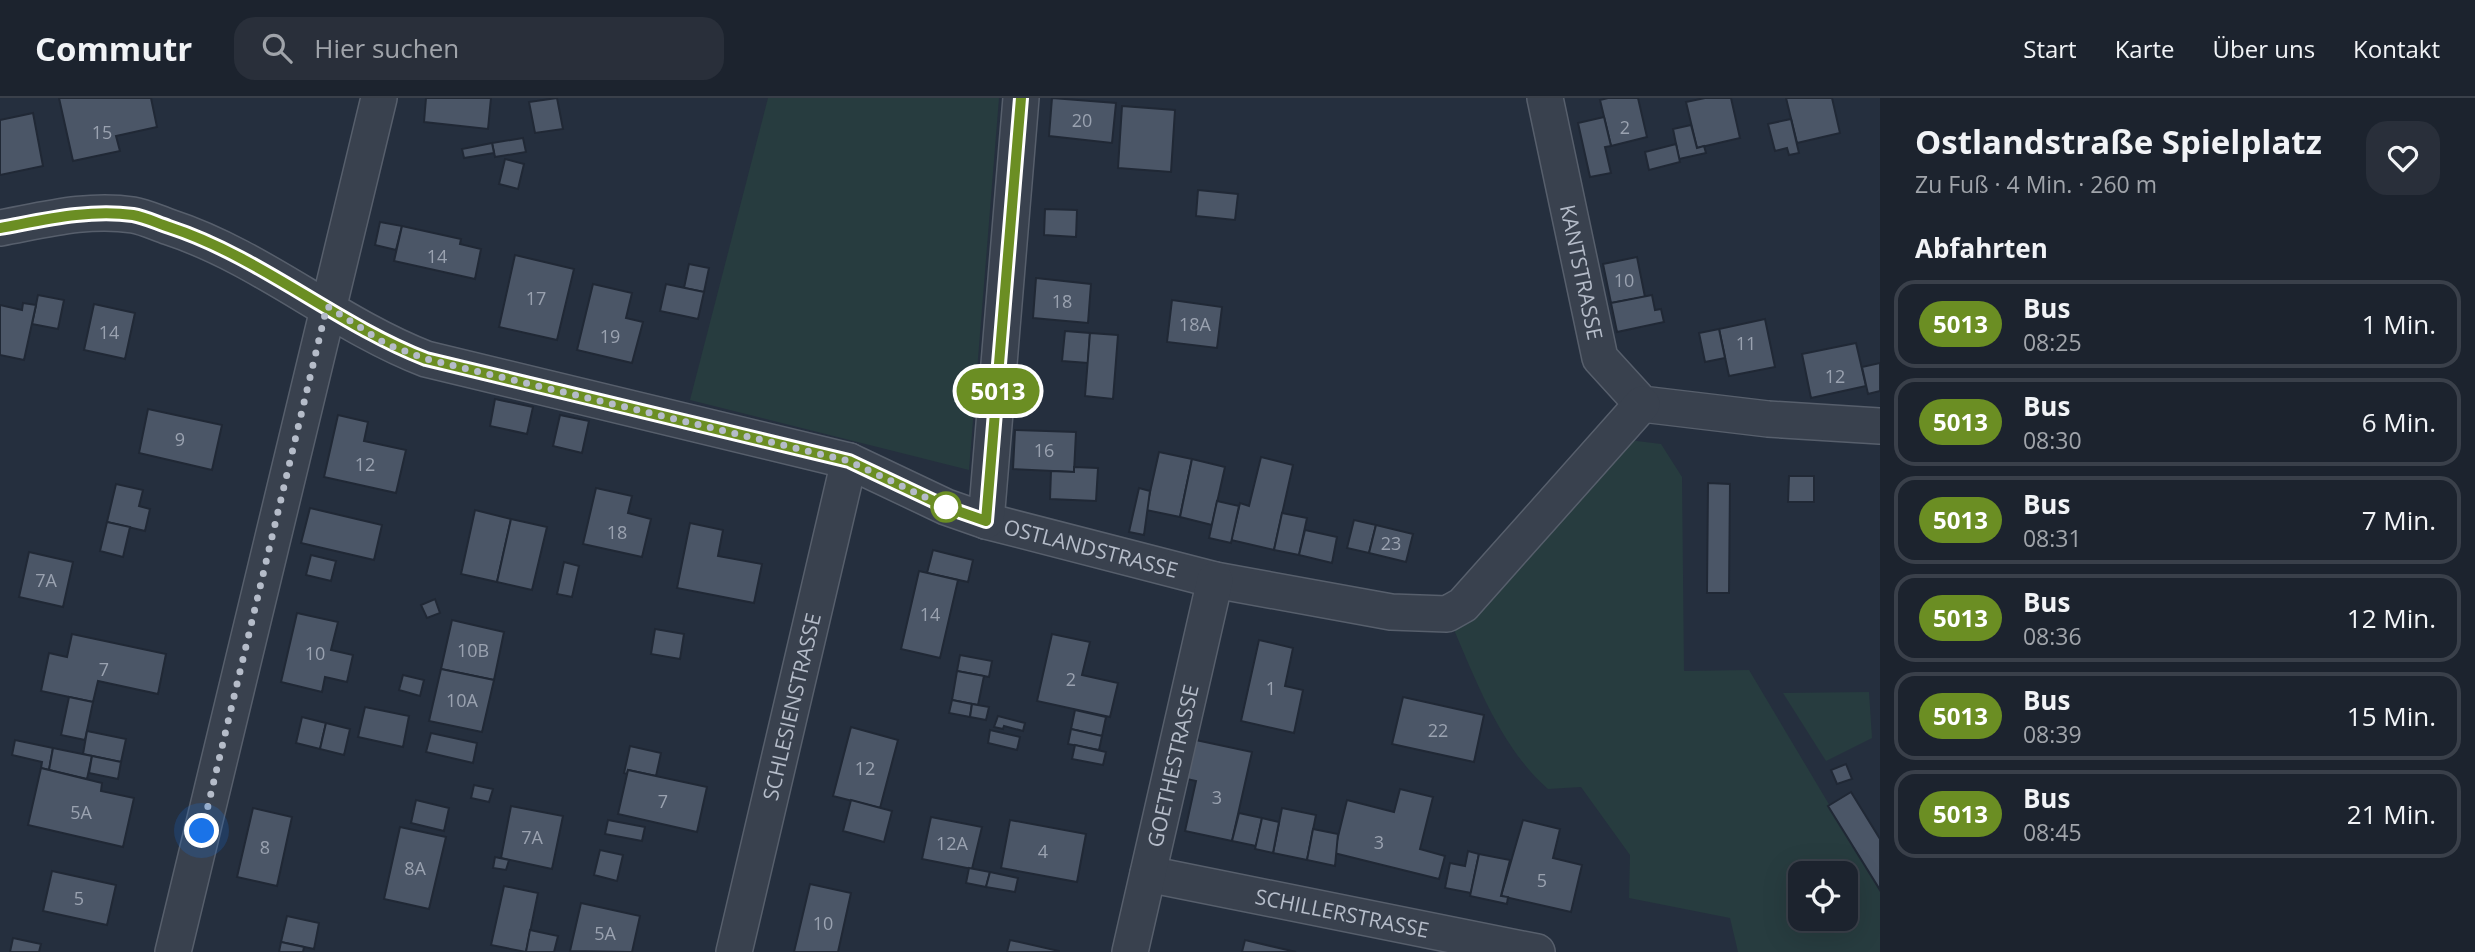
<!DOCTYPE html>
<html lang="de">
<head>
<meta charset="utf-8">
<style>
  body { margin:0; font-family:"Open Sans",sans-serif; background:#292f3a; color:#f1f3f6; height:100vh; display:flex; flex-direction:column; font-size:26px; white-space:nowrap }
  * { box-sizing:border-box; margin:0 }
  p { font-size:23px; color:#a0a4aa }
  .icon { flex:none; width:38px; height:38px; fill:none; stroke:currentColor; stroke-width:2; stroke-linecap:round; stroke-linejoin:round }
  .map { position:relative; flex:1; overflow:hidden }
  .panel { display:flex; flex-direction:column; background:#1c232e; width:595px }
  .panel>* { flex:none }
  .badge { padding:0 14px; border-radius:23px; font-size:24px; line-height:46px }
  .fabs { position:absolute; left:1788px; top:763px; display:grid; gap:14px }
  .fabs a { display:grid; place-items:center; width:70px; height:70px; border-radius:14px; background:#1c232e; box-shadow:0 7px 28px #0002,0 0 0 2px #3a404a; font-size:35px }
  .you { position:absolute; width:35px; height:35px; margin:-18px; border:5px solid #fff; border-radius:50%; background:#1a73e8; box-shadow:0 0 0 10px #1a73e833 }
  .map>.badge { position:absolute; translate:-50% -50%; box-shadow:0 0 0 4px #fff }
  h2 { padding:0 35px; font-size:26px; line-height:63px }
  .round { display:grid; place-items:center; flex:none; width:74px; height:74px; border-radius:21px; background:#292f3a }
  .summary { display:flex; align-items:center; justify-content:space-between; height:119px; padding:0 35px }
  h1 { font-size:33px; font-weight:700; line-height:52px }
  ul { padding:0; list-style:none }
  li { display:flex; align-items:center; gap:21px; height:88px; margin:0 14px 10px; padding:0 21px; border:4px solid #3a404a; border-radius:21px }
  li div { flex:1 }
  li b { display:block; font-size:26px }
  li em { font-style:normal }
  li .badge { min-width:77px; font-weight:700; text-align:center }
  header { display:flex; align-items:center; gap:42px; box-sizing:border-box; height:98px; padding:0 35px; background:#1c232e; border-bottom:2px solid #3a404a }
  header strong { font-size:33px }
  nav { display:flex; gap:38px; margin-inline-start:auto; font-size:24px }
  .search { width:490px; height:63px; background:#292f3a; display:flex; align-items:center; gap:18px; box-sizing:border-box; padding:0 24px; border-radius:21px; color:#a0a4aa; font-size:26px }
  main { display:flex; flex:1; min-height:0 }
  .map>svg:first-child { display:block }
  .green { fill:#273c3f; fill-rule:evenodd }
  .building { fill:#4b5667; stroke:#202835; stroke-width:2 }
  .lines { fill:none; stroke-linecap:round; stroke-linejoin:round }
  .minor-casing { stroke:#575f6c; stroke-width:38 }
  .minor { stroke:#39414e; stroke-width:35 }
  .line-casing { stroke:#fff; stroke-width:16 }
  .line { stroke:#6b8e23; stroke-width:10 }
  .walk { stroke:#b5bcc9; stroke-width:7; stroke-dasharray:0 12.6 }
  .stop-dot { fill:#fff; stroke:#6b8e23; stroke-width:3.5 }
  .labels { text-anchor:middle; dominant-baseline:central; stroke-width:7; stroke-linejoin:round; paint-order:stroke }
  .number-label { font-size:18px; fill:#9aa2b0 }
  .street-label { font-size:21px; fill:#b5bcc9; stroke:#1e2633 }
</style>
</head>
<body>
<header>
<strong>Commutr</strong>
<div class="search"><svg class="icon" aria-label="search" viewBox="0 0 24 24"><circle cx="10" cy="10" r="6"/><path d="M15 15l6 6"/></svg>Hier suchen</div>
<nav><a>Start</a><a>Karte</a><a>Über uns</a><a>Kontakt</a></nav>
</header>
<main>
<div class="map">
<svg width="1880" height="854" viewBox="0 0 1880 854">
  <rect width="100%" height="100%" fill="#252f3e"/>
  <g class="green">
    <polygon points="768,0 999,0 969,372 690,302"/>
    <path d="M 1629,342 L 1661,346 L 1682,379 L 1684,573 L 1749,572 L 1880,792 L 1880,854 L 1738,854 L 1730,820 L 1629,800 L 1630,757 L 1581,689 L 1548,691 C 1500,649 1476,582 1451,525 ZM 1801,775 L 1846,775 L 1846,821 L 1801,821 Z"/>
    <polygon points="1869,594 1872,640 1826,663 1783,595"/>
  </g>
  <g class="building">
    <polygon points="59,0 151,0 157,29 116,38 120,53 73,63"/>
    <polygon points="426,0 491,0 488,31 424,24"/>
    <polygon points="557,0 563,31 535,35 529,4"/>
    <polygon points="1052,0 1116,5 1112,45 1049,38"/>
    <polygon points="1608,0 1638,0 1647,39 1611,48 1600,2"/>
    <polygon points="1705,0 1731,0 1740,40 1697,50 1686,4"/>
    <polygon points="1786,0 1832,0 1840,35 1797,45"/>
    <polygon points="1122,8 1175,12 1171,74 1118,70"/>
    <polygon points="33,15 43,68 0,77 0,22"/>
    <polygon points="1604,19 1611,48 1605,49 1611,75 1590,79 1578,25"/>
    <polygon points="1791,21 1799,55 1789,57 1787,50 1775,53 1768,26"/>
    <polygon points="1691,27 1697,50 1704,48 1706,55 1679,61 1673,31"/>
    <polygon points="523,40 526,54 495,59 492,45"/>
    <polygon points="492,45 494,55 464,60 462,51"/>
    <polygon points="1676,46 1680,64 1649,72 1645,54"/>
    <polygon points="505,61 524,66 518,91 499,86"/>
    <polygon points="1198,92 1238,96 1235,122 1196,118"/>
    <polygon points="1045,111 1077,112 1076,139 1044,137"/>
    <polygon points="380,124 402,128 396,152 375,147"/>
    <polygon points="402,128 461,141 460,146 481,151 475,181 394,163"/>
    <polygon points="515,157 574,171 557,242 499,229"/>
    <polygon points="1637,159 1645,199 1611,205 1603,166"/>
    <polygon points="689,166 709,170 704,194 684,190"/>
    <polygon points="1036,180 1091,186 1088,225 1033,220"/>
    <polygon points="593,186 632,195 626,220 643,224 632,265 577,252"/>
    <polygon points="666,186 704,194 698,221 660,213"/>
    <polygon points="38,197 64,202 58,231 32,226"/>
    <polygon points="1652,197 1655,212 1661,211 1664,224 1617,234 1611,205"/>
    <polygon points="1172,202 1222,209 1217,250 1167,244"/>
    <polygon points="23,205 36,207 24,262 0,257 0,207 22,212"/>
    <polygon points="94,206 135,215 125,261 84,252"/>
    <polygon points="1765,221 1775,269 1729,278 1719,231"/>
    <polygon points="1719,231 1725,260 1705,264 1699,235"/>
    <polygon points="1065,233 1090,235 1088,265 1062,263"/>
    <polygon points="1090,235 1118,237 1113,301 1085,298"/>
    <polygon points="1856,245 1866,288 1811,300 1802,256"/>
    <polygon points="1880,265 1880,293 1868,296 1862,269"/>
    <polygon points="495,301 533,309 527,336 490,328"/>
    <polygon points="148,311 222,327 212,372 139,355"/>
    <polygon points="338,317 368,324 364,343 406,352 396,395 324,379"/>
    <polygon points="560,317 589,323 582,355 553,348"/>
    <polygon points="1015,332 1076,334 1074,374 1013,371"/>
    <polygon points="1159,354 1192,361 1180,419 1146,412"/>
    <polygon points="1261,359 1293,367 1274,452 1231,442 1240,405 1249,408"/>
    <polygon points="1192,361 1225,369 1212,427 1180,419"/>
    <polygon points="1074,369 1098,370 1096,403 1050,401 1051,373 1074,374"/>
    <polygon points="1789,378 1814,378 1814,404 1788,404"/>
    <polygon points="1708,385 1730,386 1729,495 1707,495"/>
    <polygon points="116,386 143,392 139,408 150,411 145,433 107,424"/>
    <polygon points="596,390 632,398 628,415 651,421 642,459 583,446"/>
    <polygon points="1139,390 1150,393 1144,437 1129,434"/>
    <polygon points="1217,403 1239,408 1231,445 1209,440"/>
    <polygon points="310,410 382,427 374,462 301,445"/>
    <polygon points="475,412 511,421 497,484 461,476"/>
    <polygon points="1282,415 1307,420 1299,457 1274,452"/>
    <polygon points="511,421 547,429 532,492 497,484"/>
    <polygon points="1354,422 1376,427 1369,455 1347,450"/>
    <polygon points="107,424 130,429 123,459 100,453"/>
    <polygon points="690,425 723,432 718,458 762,466 754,505 677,490"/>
    <polygon points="1376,427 1413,436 1406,464 1369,455"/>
    <polygon points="1305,432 1337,439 1332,465 1299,457"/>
    <polygon points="933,452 973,462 968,484 927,475"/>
    <polygon points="29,454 73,464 63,509 19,499"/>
    <polygon points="311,457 336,463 331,483 306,477"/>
    <polygon points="564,464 579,468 572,499 557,496"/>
    <polygon points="919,473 958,482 940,560 901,551"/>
    <polygon points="435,501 440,515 427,520 421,507"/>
    <polygon points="297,515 338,524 331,552 353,557 347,584 325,579 322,594 281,584"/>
    <polygon points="452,522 504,534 494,582 441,571"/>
    <polygon points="655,531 684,536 680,561 651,556"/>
    <polygon points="72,536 166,556 158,596 98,583 93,604 41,593 49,555 67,559"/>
    <polygon points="1052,536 1090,544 1082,577 1118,585 1110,619 1037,603"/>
    <polygon points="1259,542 1293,550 1285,588 1303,592 1294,635 1241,623"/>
    <polygon points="960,557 992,563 989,579 957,573"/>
    <polygon points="441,571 494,582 482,634 429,623"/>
    <polygon points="957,573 984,578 978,607 952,602"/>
    <polygon points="403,577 424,582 420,598 399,592"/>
    <polygon points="69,599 93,604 85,642 61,637"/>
    <polygon points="1403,599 1484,617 1474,664 1392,646"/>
    <polygon points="952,602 972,606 970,619 949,615"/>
    <polygon points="972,606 989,609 986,622 970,619"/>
    <polygon points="365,609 409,618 403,649 358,639"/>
    <polygon points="1075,612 1106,619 1102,638 1071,631"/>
    <polygon points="998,618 1025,625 1023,633 1004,628 1003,631 994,629"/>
    <polygon points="302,619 326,625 320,651 296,645"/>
    <polygon points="326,625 350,631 344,657 320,651"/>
    <polygon points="851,629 898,642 880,710 833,698"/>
    <polygon points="1071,631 1102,638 1099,652 1068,646"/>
    <polygon points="990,632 1020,639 1017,652 988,645"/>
    <polygon points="87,633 126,641 121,664 83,656"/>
    <polygon points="431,635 477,645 473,665 426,654"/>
    <polygon points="1191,641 1252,654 1232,743 1185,733 1196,683 1182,680"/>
    <polygon points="15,642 53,650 49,672 41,670 42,664 12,657"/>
    <polygon points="1075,647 1106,654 1103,667 1072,661"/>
    <polygon points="630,648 661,655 656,678 628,672 627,676 624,675"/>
    <polygon points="53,650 92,658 87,681 49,672"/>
    <polygon points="92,658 121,664 118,681 89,675"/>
    <polygon points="1846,666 1852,681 1837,686 1831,672"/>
    <polygon points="41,670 102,685 101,693 134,700 123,749 28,727"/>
    <polygon points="628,672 707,689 697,734 618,716"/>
    <polygon points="474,687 493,691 489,704 471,700"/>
    <polygon points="1400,691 1433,699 1420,751 1445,758 1439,781 1334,755 1347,702 1394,714"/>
    <polygon points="1851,694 1880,741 1880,792 1828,708"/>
    <polygon points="416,702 449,710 444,733 411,725"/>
    <polygon points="851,702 892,713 884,744 843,733"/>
    <polygon points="511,708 563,718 552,771 501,760"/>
    <polygon points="253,710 292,719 277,788 237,779"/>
    <polygon points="1282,710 1316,717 1307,762 1273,755"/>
    <polygon points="1239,715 1262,720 1256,748 1232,743"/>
    <polygon points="931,719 982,729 972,771 922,761"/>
    <polygon points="1262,720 1279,724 1273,755 1255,751"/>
    <polygon points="608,722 645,729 642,743 605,736"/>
    <polygon points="1010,722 1086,736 1077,784 1001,770"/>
    <polygon points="1523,722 1560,731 1553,760 1582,767 1571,814 1501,798"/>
    <polygon points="400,729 446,739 429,811 384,801"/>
    <polygon points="1313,731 1338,736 1335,768 1307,762"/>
    <polygon points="600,752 623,757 617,783 594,777"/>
    <polygon points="1468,753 1479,756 1471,795 1445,790 1450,765 1465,768"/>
    <polygon points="1479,756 1510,762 1501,798 1508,799 1507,806 1470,798"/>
    <polygon points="495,759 509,762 506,772 493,770"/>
    <polygon points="969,770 990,774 986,789 966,785"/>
    <polygon points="52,773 116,787 107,827 43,813"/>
    <polygon points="990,774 1018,780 1015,794 986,789"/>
    <polygon points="810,786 851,795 838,854 794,854"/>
    <polygon points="504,788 538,795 526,854 491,847"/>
    <polygon points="581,805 640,818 632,854 570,853"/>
    <polygon points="287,818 319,825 314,851 281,844"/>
    <polygon points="530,832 558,838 554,854 526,854"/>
    <polygon points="13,840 41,846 39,854 10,854"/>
    <polygon points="1010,842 1059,853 1059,854 1007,854"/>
    <polygon points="1245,842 1296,854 1242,854"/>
    <polygon points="281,844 304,849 303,854 279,854"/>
  </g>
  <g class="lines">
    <g class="minor-casing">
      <g id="minor">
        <path id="s1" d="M 1545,0 L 1600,260 L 1642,306 L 1768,321 L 1880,328"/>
        <path id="s2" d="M 0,130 C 44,122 88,110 133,117 C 145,119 157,125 169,129 C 261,159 336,226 426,261 L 849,363 L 946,409 L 986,423 L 1215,482 L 1391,514 L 1447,516 L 1463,507 L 1642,306"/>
        <polyline points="986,423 1021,0"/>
        <path id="s3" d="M 1148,776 L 1537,854"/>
        <polyline points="173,854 379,0"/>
        <path id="s4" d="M 734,854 L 849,363"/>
        <path id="s5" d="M 1130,854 L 1215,482"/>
      </g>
    </g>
    <use href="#minor" class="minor"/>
  </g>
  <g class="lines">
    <g class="line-casing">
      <path id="line" d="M 0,130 C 44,122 88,111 133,117 C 145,119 157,125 169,129 C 261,159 336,226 426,261 L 849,363 L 946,409 L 986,423 L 1021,0"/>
    </g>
    <use href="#line" class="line"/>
    <polyline class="walk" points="202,733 327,208 386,246 426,261 849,363 946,409"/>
  </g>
  <circle class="stop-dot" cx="946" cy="409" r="14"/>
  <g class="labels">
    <g class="number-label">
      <text x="1082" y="22">20</text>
      <text x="1625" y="29">2</text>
      <text x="102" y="34">15</text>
      <text x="437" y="158">14</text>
      <text x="1624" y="182">10</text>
      <text x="536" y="200">17</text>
      <text x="1062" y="203">18</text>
      <text x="1195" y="226">18A</text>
      <text x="109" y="234">14</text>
      <text x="610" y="238">19</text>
      <text x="1746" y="245">11</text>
      <text x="1835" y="278">12</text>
      <text x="180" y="341">9</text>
      <text x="1044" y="352">16</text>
      <text x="365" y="366">12</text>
      <text x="617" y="434">18</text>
      <text x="1391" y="445">23</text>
      <text x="46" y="482">7A</text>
      <text x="930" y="516">14</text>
      <text x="473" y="552">10B</text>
      <text x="315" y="555">10</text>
      <text x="104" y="571">7</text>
      <text x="1071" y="581">2</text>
      <text x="1271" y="590">1</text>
      <text x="462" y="602">10A</text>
      <text x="1438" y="632">22</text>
      <text x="865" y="670">12</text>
      <text x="1217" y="699">3</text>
      <text x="663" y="703">7</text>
      <text x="81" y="714">5A</text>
      <text x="532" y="739">7A</text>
      <text x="1379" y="744">3</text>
      <text x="952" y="745">12A</text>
      <text x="265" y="749">8</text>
      <text x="1043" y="753">4</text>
      <text x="415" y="770">8A</text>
      <text x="1542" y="782">5</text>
      <text x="79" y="800">5</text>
      <text x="823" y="825">10</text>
      <text x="605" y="835">5A</text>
    </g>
    <g class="street-label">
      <text stroke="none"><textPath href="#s1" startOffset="178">KANTSTRASSE</textPath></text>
      <text stroke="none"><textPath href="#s2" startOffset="1155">OSTLANDSTRASSE</textPath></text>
      <text stroke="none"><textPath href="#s4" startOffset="252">SCHLESIENSTRASSE</textPath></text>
      <text stroke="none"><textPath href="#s5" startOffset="191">GOETHESTRASSE</textPath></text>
      <text stroke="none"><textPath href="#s3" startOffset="198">SCHILLERSTRASSE</textPath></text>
    </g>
  </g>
</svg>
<div class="fabs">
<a><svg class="icon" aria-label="locate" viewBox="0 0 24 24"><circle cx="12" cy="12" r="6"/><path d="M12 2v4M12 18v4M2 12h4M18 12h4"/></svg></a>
</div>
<div class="you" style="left:202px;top:733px"></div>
<b class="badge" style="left:998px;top:293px;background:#6b8e23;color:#fff">5013</b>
</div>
<section class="panel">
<div class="summary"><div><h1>Ostlandstraße Spielplatz</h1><p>Zu Fuß · 4 Min. · 260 m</p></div><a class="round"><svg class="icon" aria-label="heart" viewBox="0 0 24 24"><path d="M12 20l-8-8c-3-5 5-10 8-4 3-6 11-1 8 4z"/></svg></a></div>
<h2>Abfahrten</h2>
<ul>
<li><span class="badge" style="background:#6b8e23;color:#fff">5013</span><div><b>Bus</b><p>08:25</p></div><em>1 Min.</em></li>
<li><span class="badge" style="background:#6b8e23;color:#fff">5013</span><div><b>Bus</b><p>08:30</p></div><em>6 Min.</em></li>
<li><span class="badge" style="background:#6b8e23;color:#fff">5013</span><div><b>Bus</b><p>08:31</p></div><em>7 Min.</em></li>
<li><span class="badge" style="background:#6b8e23;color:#fff">5013</span><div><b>Bus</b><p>08:36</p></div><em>12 Min.</em></li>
<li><span class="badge" style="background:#6b8e23;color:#fff">5013</span><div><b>Bus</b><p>08:39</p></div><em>15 Min.</em></li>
<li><span class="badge" style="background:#6b8e23;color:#fff">5013</span><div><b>Bus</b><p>08:45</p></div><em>21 Min.</em></li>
</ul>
</section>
</main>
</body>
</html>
